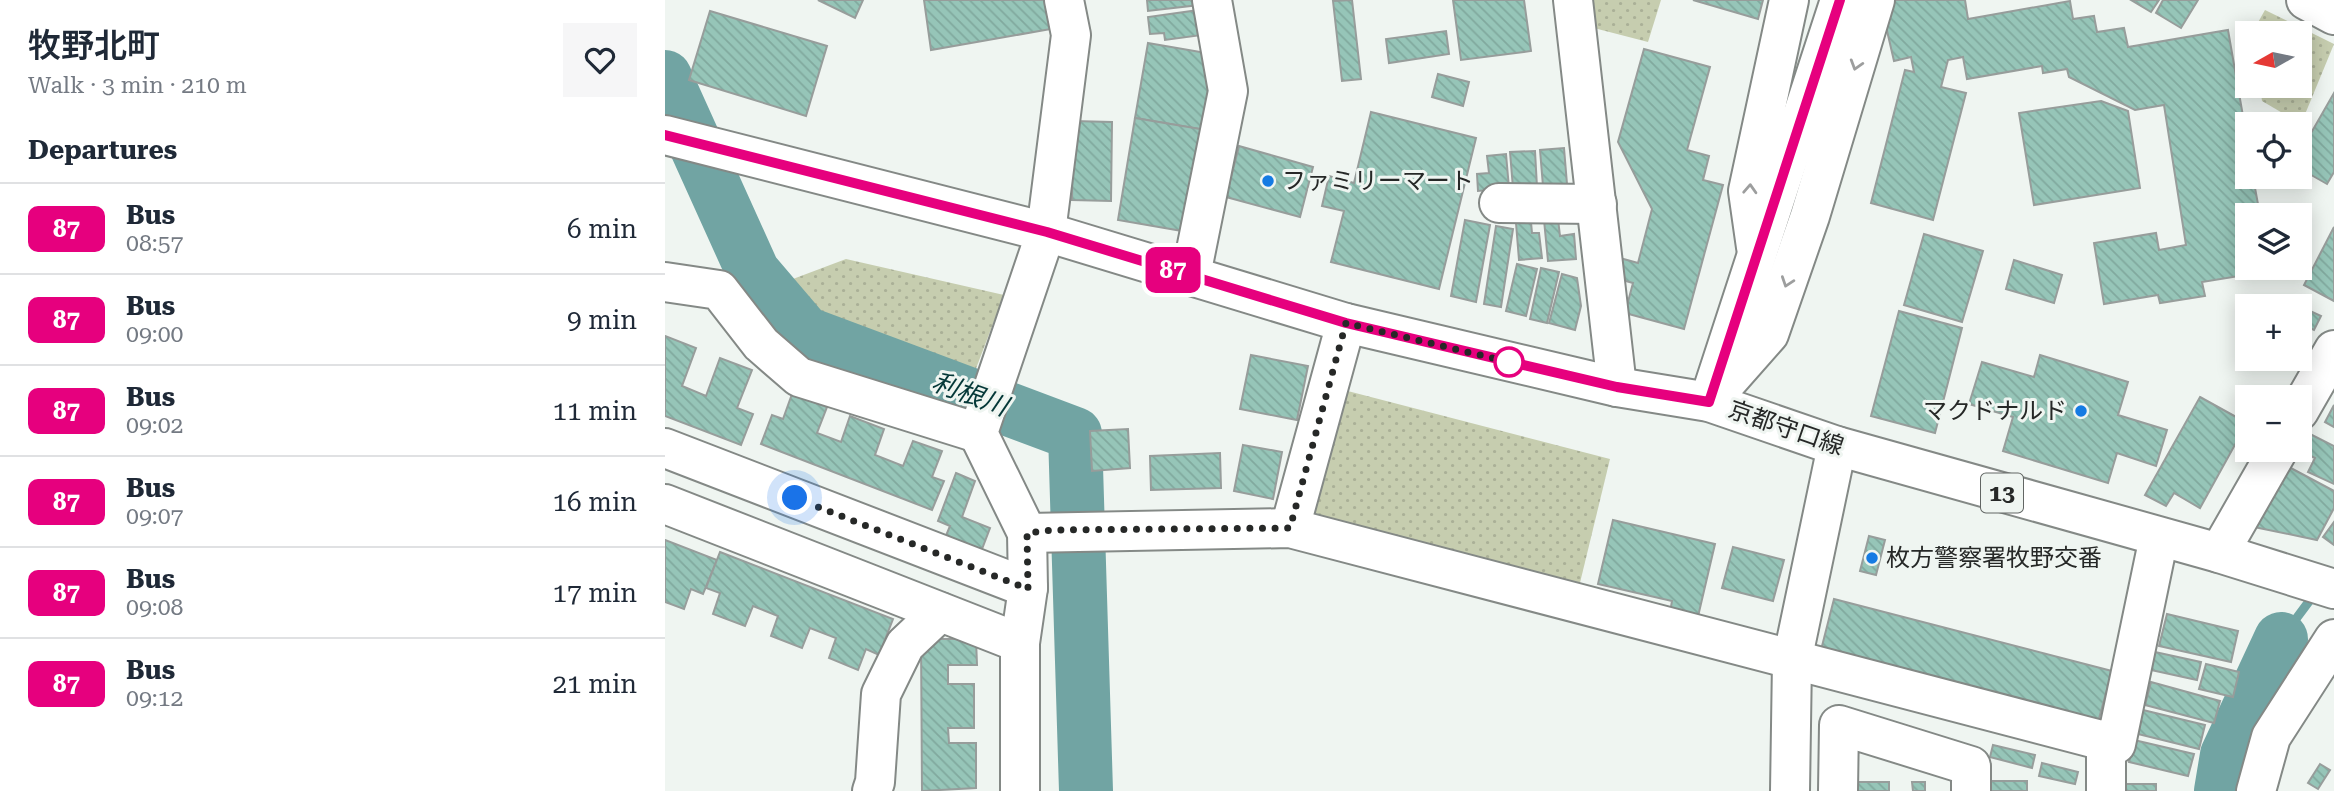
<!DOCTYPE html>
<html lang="en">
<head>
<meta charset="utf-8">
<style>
  body { margin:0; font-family:"Roboto Serif","Noto Sans JP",serif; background:#f6f6f7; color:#1f2937; height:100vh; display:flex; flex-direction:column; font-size:26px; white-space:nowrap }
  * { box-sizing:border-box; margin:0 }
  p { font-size:23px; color:#747a83 }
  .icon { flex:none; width:38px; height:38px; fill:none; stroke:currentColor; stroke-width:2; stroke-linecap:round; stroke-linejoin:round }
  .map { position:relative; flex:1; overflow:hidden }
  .details { display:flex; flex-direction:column; background:#fff; width:665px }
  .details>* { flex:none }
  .badge { padding:0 14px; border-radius:10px; font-size:24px; line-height:46px }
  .needle { width:46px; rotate:261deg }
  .controls { position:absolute; left:1570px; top:21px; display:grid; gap:14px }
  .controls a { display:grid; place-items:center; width:77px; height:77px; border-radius:0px; background:#fff; box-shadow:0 4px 18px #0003; font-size:35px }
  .you { position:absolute; width:35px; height:35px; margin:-18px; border:5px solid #fff; border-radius:50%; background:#1a73e8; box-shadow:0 0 0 10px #1a73e833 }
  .map>.badge { position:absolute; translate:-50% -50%; box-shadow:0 0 0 4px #fff }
  h2 { padding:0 28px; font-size:26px; line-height:63px }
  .round { display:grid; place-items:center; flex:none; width:74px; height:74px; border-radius:0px; background:#f6f6f7 }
  .headline { display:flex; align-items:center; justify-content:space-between; height:119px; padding:0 28px }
  h1 { font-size:33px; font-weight:600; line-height:52px }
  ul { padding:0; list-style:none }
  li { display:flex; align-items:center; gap:21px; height:91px; padding:0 28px; border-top:2px solid #e0e1e3 }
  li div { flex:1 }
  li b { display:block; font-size:26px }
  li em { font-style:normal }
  li .badge { min-width:77px; font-weight:700; text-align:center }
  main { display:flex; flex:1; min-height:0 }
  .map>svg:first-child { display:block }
  .park { fill:url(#park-dots) }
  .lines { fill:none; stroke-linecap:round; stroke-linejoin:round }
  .stream { stroke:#71a4a3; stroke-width:9 }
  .river { stroke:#71a4a3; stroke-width:54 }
  .building { fill:url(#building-back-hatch); stroke:#979d9b; stroke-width:2 }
  .minor-casing { stroke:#848986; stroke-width:42 }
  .major-casing { stroke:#848986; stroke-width:42 }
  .minor { stroke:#fff; stroke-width:38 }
  .major { stroke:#fff; stroke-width:38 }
  .oneway { stroke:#9d9e9e }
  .line-casing { stroke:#fff; stroke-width:16 }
  .line { stroke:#e6007e; stroke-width:10 }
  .walk { stroke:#262827; stroke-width:7; stroke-dasharray:0 12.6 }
  .poi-dot { fill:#157be3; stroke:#eff5f1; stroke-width:2.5 }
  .stop-dot { fill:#fff; stroke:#e6007e; stroke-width:3.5 }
  .labels { text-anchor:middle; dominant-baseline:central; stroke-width:6; stroke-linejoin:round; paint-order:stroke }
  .shield { fill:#eff5f1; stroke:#626664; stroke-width:2 }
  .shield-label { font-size:23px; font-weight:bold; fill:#262827 }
  .poi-label { font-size:24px; fill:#262827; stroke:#eff5f1; text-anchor:start }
  .street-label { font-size:24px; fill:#262827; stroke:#eff5f1 }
  .water-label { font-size:26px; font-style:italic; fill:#053838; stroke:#eff5f1 }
</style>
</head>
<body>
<main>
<section class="details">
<div class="headline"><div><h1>牧野北町</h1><p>Walk · 3 min · 210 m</p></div><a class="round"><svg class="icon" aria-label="heart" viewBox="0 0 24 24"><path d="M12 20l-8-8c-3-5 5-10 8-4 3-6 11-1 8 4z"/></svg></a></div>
<h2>Departures</h2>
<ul>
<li><span class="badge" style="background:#e6007e;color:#fff">87</span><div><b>Bus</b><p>08:57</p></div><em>6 min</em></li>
<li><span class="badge" style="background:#e6007e;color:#fff">87</span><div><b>Bus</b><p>09:00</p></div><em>9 min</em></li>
<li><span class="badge" style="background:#e6007e;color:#fff">87</span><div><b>Bus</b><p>09:02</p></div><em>11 min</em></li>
<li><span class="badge" style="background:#e6007e;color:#fff">87</span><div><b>Bus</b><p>09:07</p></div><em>16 min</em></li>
<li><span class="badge" style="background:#e6007e;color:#fff">87</span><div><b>Bus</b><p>09:08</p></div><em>17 min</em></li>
<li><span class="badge" style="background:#e6007e;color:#fff">87</span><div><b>Bus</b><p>09:12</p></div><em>21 min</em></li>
</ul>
</section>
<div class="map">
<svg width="1669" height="791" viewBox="0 0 1669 791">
  <defs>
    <pattern id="park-dots" width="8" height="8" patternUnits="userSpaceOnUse" patternTransform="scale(1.75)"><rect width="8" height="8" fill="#c6cdaf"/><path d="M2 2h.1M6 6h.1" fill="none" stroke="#aab097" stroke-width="1.8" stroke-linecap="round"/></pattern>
    <pattern id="building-back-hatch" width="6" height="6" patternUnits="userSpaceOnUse" patternTransform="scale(1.75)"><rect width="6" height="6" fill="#96c5b8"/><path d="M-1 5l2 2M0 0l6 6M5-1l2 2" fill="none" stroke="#81a99e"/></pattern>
  </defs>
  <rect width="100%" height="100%" fill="#eff5f1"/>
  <g class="park">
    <polygon points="920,0 996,0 983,42 925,27"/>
    <polygon points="1600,10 1669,44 1636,124 1597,101 1595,86 1634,86 1634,33 1587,33"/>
    <polygon points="181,259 339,295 307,379 156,326 120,282"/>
    <polygon points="675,389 945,459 913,591 639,519"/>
  </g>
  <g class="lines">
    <polyline class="stream" points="1616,639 1651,592"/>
    <g class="river">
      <polyline points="0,77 88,272 140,333 410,434 421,791"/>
      <polyline points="1556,791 1562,755 1616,639"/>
    </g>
  </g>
  <g class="building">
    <polygon points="153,0 198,0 190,18"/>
    <polygon points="259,0 383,0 386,29 266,50"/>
    <polygon points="482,0 534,0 534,5 483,11"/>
    <polygon points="687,0 696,79 677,81 668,1"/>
    <polygon points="788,0 859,0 866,51 796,60"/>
    <polygon points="1028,0 1098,0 1093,19"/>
    <polygon points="1228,0 1300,0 1303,19 1405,1 1408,19 1429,16 1432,32 1459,28 1463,47 1563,30 1582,139 1582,177 1588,177 1595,215 1582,215 1582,268 1604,268 1605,271 1537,282 1540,296 1495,303 1493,295 1439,304 1429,243 1491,233 1494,250 1521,245 1499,105 1470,110 1404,77 1402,69 1378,73 1377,66 1302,79 1298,57 1283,60 1276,87 1301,93 1268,220 1206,203 1240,70 1249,72 1246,57 1229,61 1220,22"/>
    <polygon points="1466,0 1494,0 1486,12"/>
    <polygon points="1498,0 1533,0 1516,28 1491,13"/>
    <polygon points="534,10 537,35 500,40 499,33 485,34 483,17"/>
    <polygon points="45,11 162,46 141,116 24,80"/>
    <polygon points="781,31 784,54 724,63 721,39"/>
    <polygon points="483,43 553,55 541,130 470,118"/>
    <polygon points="979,49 1045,67 1022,150 1044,156 1038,180 1058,185 1019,329 960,313 968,283 950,278 955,258 973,263 987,209 953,142"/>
    <polygon points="773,74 804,82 798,106 767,97"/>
    <polygon points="1669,93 1669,172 1662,184 1634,168 1634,154"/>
    <polygon points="1436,101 1463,111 1475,188 1369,205 1354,113"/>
    <polygon points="706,112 811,138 774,289 666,262 679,211 657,206 664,176 689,183"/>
    <polygon points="470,118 541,130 523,232 453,220"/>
    <polygon points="408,121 447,122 446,201 407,200"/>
    <polygon points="574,146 648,167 635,217 561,197"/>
    <polygon points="899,148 902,184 878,186 875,150"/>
    <polygon points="870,151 872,187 848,188 845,152"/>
    <polygon points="841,154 844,188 813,191 812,174 824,173 822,156"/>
    <polygon points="893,219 895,236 909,234 911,259 883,261 879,220"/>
    <polygon points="800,220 825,225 811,302 786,296"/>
    <polygon points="866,222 867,233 874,233 877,258 854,260 851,223"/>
    <polygon points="831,226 848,229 836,307 819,304"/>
    <polygon points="1669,227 1669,301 1639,285"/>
    <polygon points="1259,234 1318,251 1297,322 1239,305"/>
    <polygon points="1349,260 1397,275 1389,303 1341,289"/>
    <polygon points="852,264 872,269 861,316 841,311"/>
    <polygon points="876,268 894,272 882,323 865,319"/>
    <polygon points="897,274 912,278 916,306 910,330 884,323"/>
    <polygon points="1632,305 1656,316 1649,330 1634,323"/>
    <polygon points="1234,311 1297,328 1270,433 1206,416"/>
    <polygon points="0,336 31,348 17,386 41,396 55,358 87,370 72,408 88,414 76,445 0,416"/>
    <polygon points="586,355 643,366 632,420 575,409"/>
    <polygon points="1375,355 1463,382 1453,415 1502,430 1491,466 1452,453 1443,483 1338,451 1348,417 1304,404 1317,362 1369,377"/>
    <polygon points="127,394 162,407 152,433 176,442 185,416 219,429 210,455 238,466 248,441 277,451 267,477 279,481 267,510 96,444 107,415 118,419"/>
    <polygon points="1535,397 1582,423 1535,508 1509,493 1501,506 1480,495"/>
    <polygon points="1669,405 1669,427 1660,422"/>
    <polygon points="463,429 465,468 427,471 425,431"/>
    <polygon points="1643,433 1669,446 1669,484 1643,472 1650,458 1634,450"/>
    <polygon points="578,445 617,452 608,499 569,491"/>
    <polygon points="555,453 556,488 486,490 485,456"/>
    <polygon points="1622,466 1669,491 1669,508 1652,540 1589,527"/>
    <polygon points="291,473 310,481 297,517 325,528 314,557 278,543 285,526 273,521"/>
    <polygon points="948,520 1050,544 1031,625 1004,618 1007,601 933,584"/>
    <polygon points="1669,522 1669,545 1658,537"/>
    <polygon points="1204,536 1220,540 1211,575 1195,571"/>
    <polygon points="0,540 52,560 38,594 26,589 19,609 0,602"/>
    <polygon points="1068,547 1119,560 1108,601 1057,588"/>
    <polygon points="55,552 228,619 214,655 201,649 193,670 164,658 171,638 145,628 137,648 106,636 113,616 88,606 80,626 48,614 55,593 41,588"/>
    <polygon points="1169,599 1447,671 1432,726 1155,654"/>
    <polygon points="1502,614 1573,631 1566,662 1494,646"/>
    <polygon points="256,639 311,639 312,665 283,665 283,684 309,684 309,728 283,728 284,743 311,743 311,788 257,791"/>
    <polygon points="1490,652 1536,662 1532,680 1486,670"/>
    <polygon points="1541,664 1574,672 1568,697 1534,689"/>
    <polygon points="1486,682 1555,701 1549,723 1480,705"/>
    <polygon points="1478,710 1540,725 1534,749 1473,734"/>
    <polygon points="1469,740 1529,754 1523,776 1464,762"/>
    <polygon points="1328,745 1370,755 1367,768 1325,757"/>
    <polygon points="1377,763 1413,772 1410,784 1374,776"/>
    <polygon points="1655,764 1665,770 1653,789 1643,783"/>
    <rect x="1320" y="781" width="42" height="10"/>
    <rect x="1182" y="782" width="42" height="9"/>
    <polygon points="1247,782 1260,782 1260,791 1248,791"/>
    <rect x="1455" y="784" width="36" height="7"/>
  </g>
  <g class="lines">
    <g class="minor-casing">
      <g id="minor">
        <polyline points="908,0 952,387"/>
        <polyline points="1641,0 1669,15"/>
        <polyline points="834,203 932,204"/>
        <polyline points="1091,247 1083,191 1124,0"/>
        <polyline points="526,275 563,91 547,0"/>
        <polyline points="0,282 54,290 96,344 134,377 313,433"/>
        <polyline points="1049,386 1175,0"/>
        <polyline points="1044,402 1104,334 1145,216 1210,0"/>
        <polyline points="1634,411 1669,350"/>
        <polyline points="0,448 363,588"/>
        <polyline points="0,504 355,643"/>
        <polyline points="625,528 681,323"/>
        <polyline points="362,533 625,528 1451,744 1494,537"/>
        <polyline points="1554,553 1613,450"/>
        <polyline points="207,791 210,782 216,694 240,645 275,612"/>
        <polyline points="355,791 355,643 363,588 362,533 313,433 381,232 406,35 399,0"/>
        <polyline points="1125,791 1127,661 1172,446"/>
        <polyline points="1173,791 1174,725 1306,766 1306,791"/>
        <polyline points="1441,791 1441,742"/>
        <polyline points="1591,791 1606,737 1669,639"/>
      </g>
    </g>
    <g class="major-casing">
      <polyline id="major" points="0,135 381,232 681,323 952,387 1044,402 1172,446 1554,553 1669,589"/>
    </g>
    <use href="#minor" class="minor"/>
    <use href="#major" class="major"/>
  </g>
  <defs><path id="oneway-chevron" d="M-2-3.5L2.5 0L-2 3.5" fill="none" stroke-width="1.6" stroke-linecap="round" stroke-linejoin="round" transform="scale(1.75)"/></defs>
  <g class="oneway">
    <use href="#oneway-chevron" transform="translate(1191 65) rotate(107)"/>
    <use href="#oneway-chevron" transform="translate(1085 189) rotate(-87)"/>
    <use href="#oneway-chevron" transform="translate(1122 282) rotate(109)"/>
  </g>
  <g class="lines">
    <g class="line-casing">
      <polyline id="line" points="0,135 382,232 681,323 952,387 1044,402 1175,0"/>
    </g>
    <use href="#line" class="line"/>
    <polyline class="walk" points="130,498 363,589 362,533 388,530 625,528 681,323 844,362"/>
  </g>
  <g class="poi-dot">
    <circle cx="603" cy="181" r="7"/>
    <circle cx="1416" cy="411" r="7"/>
    <circle cx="1207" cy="558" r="7"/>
  </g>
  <circle class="stop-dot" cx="844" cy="362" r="14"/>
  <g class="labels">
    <rect class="shield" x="1316" y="473.5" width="42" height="39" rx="5"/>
    <g class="shield-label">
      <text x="1337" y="493">13</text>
    </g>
    <g class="poi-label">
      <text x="617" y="181">ファミリーマート</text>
      <text x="1402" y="411" text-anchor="end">マクドナルド</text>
      <text x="1221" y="558">枚方警察署牧野交番</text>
    </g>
    <g class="street-label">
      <text transform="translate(1121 428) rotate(19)">京都守口線</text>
    </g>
    <g class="water-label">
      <text transform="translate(305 394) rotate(20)">利根川</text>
    </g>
  </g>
</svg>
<div class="controls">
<a><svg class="needle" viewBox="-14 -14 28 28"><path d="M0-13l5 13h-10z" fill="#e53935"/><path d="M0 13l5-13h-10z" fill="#747a83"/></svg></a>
<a><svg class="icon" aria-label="locate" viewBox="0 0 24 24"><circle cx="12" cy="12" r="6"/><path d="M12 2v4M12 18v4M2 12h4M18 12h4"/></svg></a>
<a><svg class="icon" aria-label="layers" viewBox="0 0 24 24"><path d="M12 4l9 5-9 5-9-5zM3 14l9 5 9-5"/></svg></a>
<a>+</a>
<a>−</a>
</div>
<div class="you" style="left:130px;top:498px"></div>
<b class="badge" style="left:508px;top:270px;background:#e6007e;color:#fff">87</b>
</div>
</main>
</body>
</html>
